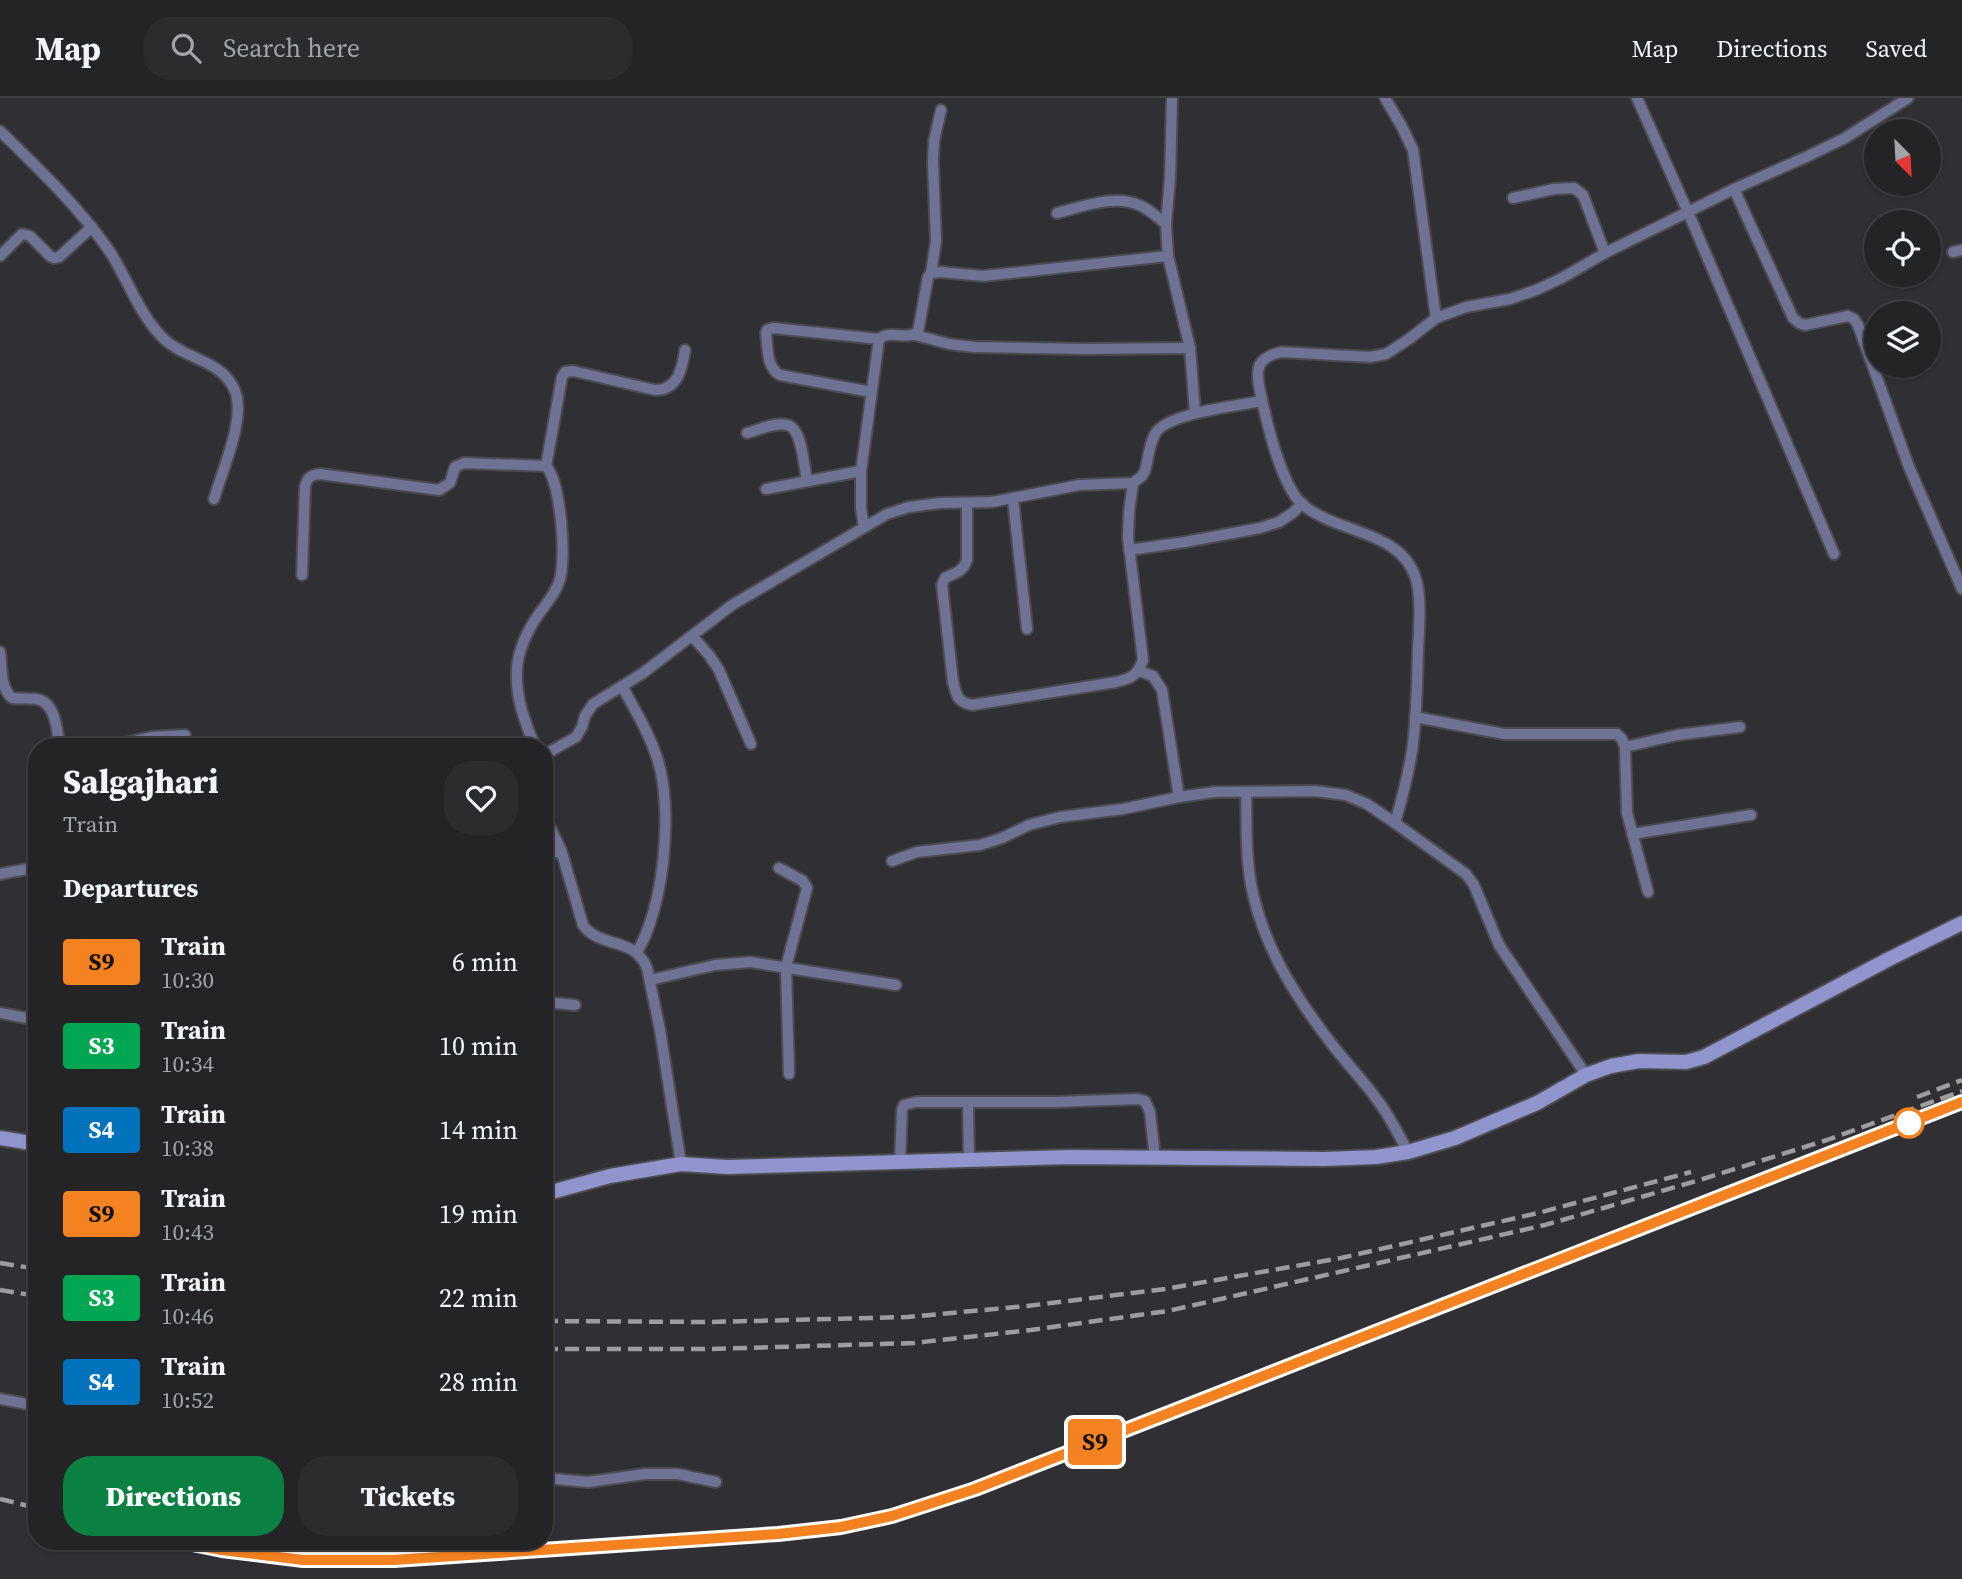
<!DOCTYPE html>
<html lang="en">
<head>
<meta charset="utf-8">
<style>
  body { margin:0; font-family:"Source Serif 4",serif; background:#2c2c2f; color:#f1f3f6; height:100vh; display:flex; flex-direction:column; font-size:26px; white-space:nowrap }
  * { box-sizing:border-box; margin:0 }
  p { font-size:23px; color:#a3a4a7 }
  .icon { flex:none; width:38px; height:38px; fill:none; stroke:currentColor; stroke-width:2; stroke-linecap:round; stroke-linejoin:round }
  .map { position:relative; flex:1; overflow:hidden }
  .panel { position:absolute; left:28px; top:640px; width:525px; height:812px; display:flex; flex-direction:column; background:#242427; border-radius:28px; box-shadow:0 2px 5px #0004,0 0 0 2px #414144 }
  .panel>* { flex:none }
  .badge { padding:0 14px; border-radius:5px; font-size:24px; line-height:46px }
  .needle { width:46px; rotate:156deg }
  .tools { position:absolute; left:1864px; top:21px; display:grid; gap:14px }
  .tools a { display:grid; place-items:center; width:77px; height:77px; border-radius:50%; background:#242427; box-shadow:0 2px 5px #0004,0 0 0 2px #414144; font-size:35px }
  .map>.badge { position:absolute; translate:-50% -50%; box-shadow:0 0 0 4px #fff }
  h2 { padding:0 35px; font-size:26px; line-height:63px }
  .round { display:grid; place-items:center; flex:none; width:74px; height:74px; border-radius:28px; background:#2c2c2f }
  .head { display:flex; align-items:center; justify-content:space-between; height:119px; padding:0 35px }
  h1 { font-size:33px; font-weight:800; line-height:52px }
  .cta { display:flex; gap:14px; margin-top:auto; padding:14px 35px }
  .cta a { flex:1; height:80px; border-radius:28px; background:#0b8043; color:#fff; font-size:28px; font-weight:800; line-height:80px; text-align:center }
  .cta a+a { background:#2c2c2f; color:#f1f3f6 }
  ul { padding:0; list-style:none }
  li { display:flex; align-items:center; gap:21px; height:84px; padding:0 35px }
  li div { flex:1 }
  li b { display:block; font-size:26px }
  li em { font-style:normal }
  li .badge { min-width:77px; font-weight:700; text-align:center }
  header { display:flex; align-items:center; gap:42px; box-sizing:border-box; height:98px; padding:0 35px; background:#242427; border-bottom:2px solid #414144 }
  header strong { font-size:33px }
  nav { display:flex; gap:38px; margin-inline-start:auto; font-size:24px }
  .search { width:490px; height:63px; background:#2c2c2f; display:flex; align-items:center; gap:18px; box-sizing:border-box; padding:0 24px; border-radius:28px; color:#a3a4a7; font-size:26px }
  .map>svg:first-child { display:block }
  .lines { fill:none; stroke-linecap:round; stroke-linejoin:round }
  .minor-casing { stroke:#4c4c50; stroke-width:14 }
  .secondary-casing { stroke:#4c4c50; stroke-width:18 }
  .minor { stroke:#6f7195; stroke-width:10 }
  .secondary { stroke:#9295cd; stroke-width:14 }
  .rail { stroke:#9d9d9f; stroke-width:4.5; stroke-dasharray:14 7; stroke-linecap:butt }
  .line-casing { stroke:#fff; stroke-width:16 }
  .line { stroke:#f58220; stroke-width:10 }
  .stop-dot { fill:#fff; stroke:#f58220; stroke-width:3.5 }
</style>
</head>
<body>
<header>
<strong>Map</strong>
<div class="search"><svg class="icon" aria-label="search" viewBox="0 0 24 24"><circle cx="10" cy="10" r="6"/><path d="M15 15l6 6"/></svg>Search here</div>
<nav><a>Map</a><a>Directions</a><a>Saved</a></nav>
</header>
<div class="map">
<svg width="1962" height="1481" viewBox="0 0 1962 1481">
  <rect width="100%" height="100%" fill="#303034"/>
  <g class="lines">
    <g class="minor-casing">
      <g id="minor">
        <polyline points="1172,0 1170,80 1166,126 1168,158 1190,250 1195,315"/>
        <polyline points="1385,0 1402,29 1413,52 1436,220"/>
        <polyline points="1637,0 1688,114 1834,456"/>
        <path d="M 0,33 C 38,70 77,107 108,151 C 128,180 138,216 164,241 C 186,262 223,262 235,293 C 246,320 222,373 214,401"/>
        <polyline points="1734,91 1793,220 1799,225 1805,227 1848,218 1854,221 1858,227 1909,369 1962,491"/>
        <polyline points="1513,100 1554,91 1574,90 1583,97 1605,155"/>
        <path d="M 1057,115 C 1082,109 1114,96 1139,107 C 1149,111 1157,119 1166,126"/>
        <polyline points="1953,154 1962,152"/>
        <polyline points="0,158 22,136 30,138 50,158 54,160 59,159 92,129"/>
        <polyline points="931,175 936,143 933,64 934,43 941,12"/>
        <polyline points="915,237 949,246 974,249 1085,251 1190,250"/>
        <path d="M 871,294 L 780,277 C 766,269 768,250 766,235 L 767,232 L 773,230 L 879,241"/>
        <path d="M 747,335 C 758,332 775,324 787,327 C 802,329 804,369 807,383"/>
        <path d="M 546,368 L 562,279 L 565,274 L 573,273 L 655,292 C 678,292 682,271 685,252"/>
        <polyline points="766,391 861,373"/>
        <polyline points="1013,401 1027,531"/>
        <path d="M 967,405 L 967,462 C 963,474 955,475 945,480 L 942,487 L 953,584 C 957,598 957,604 972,607 L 1116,584 C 1132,580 1137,578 1143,562 L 1128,440 L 1129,414 L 1133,385"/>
        <path d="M 864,429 L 861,411 L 861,373 L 879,241 C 890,231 906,243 918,234 L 928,179 L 931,175 L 941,174 L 983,178 L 1168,158"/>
        <polyline points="1129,452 1185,444 1260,430 1279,424 1294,414 1302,405"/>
        <path d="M 302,477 L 305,389 C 307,379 311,377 320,376 L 439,392 L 450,385 L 455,369 L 464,365 L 546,368 C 561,384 567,463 559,484 C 555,496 546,506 539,516 C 528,531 518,552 517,571 C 515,599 525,624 535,649"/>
        <polyline points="692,538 709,557 719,572 751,646"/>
        <path d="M 0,554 C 2,569 0,590 12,600 C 20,601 28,600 36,601 C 56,603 57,634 60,649"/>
        <polyline points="1139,573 1153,578 1162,592 1179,699"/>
        <path d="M 622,588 C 635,612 649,635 657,660 C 674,710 664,810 637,854"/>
        <polyline points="1415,619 1504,636 1617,636 1622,641 1625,649 1627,715 1648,794"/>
        <polyline points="109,649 151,639 185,637"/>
        <polyline points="1625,649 1677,637 1740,629"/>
        <path d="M 544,657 L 576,639 L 582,629 L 585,618 L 593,606 L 643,575 L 732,507 L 887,416 L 909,409 L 940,405 L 992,404 L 1079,387 L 1133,385 L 1142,378 L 1145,373 C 1148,362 1149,347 1155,336 C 1166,315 1237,308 1262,303"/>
        <path d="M 1246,694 C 1247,728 1245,766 1254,800 C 1267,854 1298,902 1331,945 C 1346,965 1364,983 1378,1003 C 1390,1019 1399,1037 1408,1054"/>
        <path d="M 544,717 L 561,752 L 583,827 C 600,851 634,838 647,870 L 660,932 L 681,1066"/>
        <polyline points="1632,736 1751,717"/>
        <polyline points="544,759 561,752"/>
        <polyline points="892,763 917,754 980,747 1002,740 1029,727 1060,719 1123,711 1179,699 1214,694 1315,693 1346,697 1367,706 1395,725"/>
        <polyline points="779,770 803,783 807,790 786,869 789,976"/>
        <polyline points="0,776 37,769"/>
        <polyline points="650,882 715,867 750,864 896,887"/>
        <polyline points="544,904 575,907"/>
        <polyline points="0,915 37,922"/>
        <path d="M 1586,977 L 1499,847 L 1474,787 L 1466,776 L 1395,725 C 1402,701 1408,677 1412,653 C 1417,620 1417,586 1418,552 C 1419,531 1422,498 1415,478 C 1399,432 1335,435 1302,406 C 1281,387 1266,322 1260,293 C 1255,270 1257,260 1281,254 L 1370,259 L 1386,256 L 1409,241 L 1436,220 L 1466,209 L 1510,201 L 1536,192 L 1562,180 L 1605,155 L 1734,91 L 1806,59 L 1845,40 L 1908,0"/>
        <polyline points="968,1004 969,1062"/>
        <polyline points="900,1064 902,1012 904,1007 916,1004 1055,1004 1138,1001 1145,1003 1150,1014 1155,1060"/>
        <polyline points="0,1301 37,1308"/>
        <polyline points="544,1380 588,1384 645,1376 678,1376 716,1384"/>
      </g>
    </g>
    <g class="secondary-casing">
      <g id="secondary">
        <polyline points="0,1040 37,1046"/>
        <polyline points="544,1096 610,1078 681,1066 727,1069 1070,1059 1324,1061 1376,1059 1408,1054 1455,1040 1537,1005 1586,977 1611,968 1639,963 1686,964 1704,959 1889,861 1962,825"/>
      </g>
    </g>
    <use href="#minor" class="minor"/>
    <use href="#secondary" class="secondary"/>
    <g class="rail">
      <polyline points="1917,999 1962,982"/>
      <polyline points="0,1165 37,1171"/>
      <polyline points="0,1192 37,1198"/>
      <polyline points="544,1223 711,1224 908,1219 1027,1208 1165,1191 1341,1160 1538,1115 1691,1074"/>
      <polyline points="544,1251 710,1251 914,1245 1031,1232 1168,1213 1545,1127 1703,1081 1827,1042 1962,993"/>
      <polyline points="0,1401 37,1410"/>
      <polyline points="182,1444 222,1452 303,1462 395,1462 778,1436 841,1429 892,1418 975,1391 1962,1004"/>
    </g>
  </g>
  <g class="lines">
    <g class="line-casing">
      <polyline id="line" points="182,1444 222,1452 303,1462 394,1462 778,1436 841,1429 892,1418 975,1391 1962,1004"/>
    </g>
    <use href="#line" class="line"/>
  </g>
  <circle class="stop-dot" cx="1909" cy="1025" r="14"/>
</svg>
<div class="tools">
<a><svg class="needle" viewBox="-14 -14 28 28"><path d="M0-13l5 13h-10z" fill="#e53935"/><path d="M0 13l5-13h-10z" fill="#a3a4a7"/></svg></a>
<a><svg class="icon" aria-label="locate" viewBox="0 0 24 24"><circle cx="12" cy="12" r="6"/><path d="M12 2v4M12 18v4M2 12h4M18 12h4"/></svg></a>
<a><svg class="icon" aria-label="layers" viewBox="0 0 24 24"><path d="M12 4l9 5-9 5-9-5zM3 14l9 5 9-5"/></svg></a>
</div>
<b class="badge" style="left:1095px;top:1344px;background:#f58220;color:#111">S9</b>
<section class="panel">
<div class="head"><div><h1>Salgajhari</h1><p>Train</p></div><a class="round"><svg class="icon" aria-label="heart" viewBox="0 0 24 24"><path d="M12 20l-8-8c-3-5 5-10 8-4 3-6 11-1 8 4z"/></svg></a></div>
<h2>Departures</h2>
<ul>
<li><span class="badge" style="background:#f58220;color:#111">S9</span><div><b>Train</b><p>10:30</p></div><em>6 min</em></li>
<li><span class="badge" style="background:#00a651;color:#fff">S3</span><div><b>Train</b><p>10:34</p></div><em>10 min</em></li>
<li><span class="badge" style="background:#0072bc;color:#fff">S4</span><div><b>Train</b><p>10:38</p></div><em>14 min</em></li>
<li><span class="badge" style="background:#f58220;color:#111">S9</span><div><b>Train</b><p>10:43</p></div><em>19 min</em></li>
<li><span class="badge" style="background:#00a651;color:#fff">S3</span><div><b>Train</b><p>10:46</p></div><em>22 min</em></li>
<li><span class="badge" style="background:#0072bc;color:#fff">S4</span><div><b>Train</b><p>10:52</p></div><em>28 min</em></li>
</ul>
<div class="cta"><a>Directions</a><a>Tickets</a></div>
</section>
</div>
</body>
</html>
